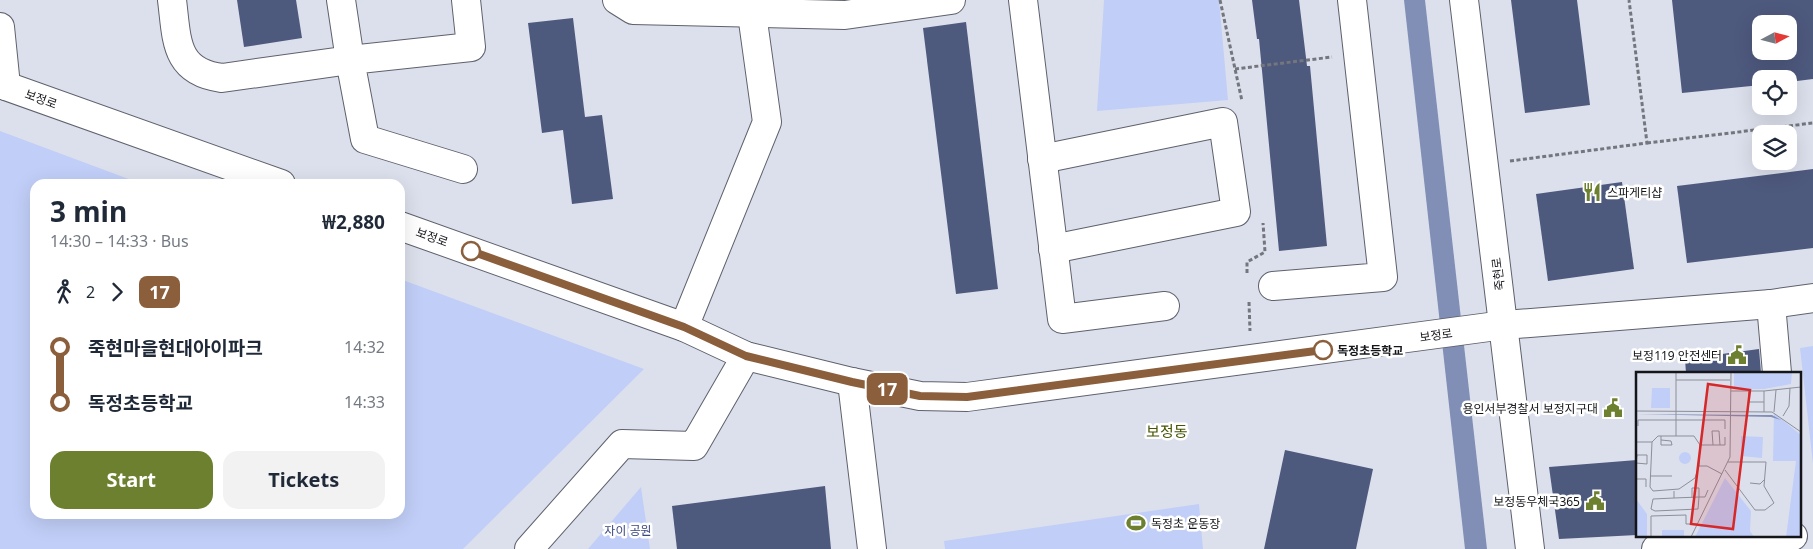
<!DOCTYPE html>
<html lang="en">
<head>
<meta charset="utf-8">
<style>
  body { margin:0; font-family:"Noto Sans","Noto Sans KR",sans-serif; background:#f2f2f3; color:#1f2937; height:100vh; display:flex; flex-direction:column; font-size:19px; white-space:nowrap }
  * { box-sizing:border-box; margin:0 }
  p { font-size:16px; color:#747a83 }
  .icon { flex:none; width:28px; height:28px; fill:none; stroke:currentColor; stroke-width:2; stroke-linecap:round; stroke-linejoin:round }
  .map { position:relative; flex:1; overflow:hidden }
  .details { position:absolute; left:30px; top:179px; width:375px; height:340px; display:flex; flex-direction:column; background:#fff; border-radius:15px; box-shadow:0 5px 20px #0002 }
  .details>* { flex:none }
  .badge { padding:0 10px; border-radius:8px; font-size:18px; line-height:32px }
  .needle { width:32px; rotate:83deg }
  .controls { position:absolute; left:1752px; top:15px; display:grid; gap:10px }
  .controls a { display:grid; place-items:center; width:45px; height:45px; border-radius:10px; background:#fff; box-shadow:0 5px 20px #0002; font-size:25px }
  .map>.badge { position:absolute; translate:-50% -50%; box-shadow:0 0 0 2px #fff }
  .legs { display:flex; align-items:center; gap:8px; height:55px; padding:0 20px; font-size:16px }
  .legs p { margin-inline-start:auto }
  .summary { display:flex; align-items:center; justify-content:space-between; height:85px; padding:0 20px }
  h1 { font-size:28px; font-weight:700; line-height:38px }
  .action { display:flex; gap:10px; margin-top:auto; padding:10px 20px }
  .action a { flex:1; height:58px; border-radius:15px; background:#6d8030; color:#fff; font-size:20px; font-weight:700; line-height:58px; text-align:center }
  .action a+a { background:#f2f2f3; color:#1f2937 }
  ul { padding:0 20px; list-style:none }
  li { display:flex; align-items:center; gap:18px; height:55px; font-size:19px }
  li i { display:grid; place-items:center; width:8px; height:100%; margin:0 6px; background:currentColor }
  li i::after { content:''; width:12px; height:12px; margin:-6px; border:4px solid; border-radius:50%; background:#fff }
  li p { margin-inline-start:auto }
  li:first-child i { background:linear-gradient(#0000 50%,currentColor 0) }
  li:last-child i { background:linear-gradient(currentColor 50%,#0000 0) }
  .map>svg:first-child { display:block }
  .green { fill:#c1cef7 }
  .water { fill:#818eb6 }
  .building { fill:#4e597e; fill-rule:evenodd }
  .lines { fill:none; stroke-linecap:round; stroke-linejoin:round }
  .minor-casing { stroke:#5e616c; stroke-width:30 }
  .path { stroke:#73767d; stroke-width:3; stroke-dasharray:4 2.5; stroke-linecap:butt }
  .minor { stroke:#fff; stroke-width:28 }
  .line-1-casing { stroke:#fff; stroke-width:11 }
  .line-1 { stroke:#8b5e3c; stroke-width:8 }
  .stop-1-dot { fill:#fff; stroke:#8b5e3c; stroke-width:2.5 }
  .labels { text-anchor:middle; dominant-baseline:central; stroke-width:5; stroke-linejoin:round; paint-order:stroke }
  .street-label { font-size:12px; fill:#141519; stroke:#fff }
  .poi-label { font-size:12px; fill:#141519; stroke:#fff; text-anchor:end }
  .stop-label { font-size:12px; font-weight:bold; fill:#141519; stroke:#fff; text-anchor:start }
  .park-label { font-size:12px; fill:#3a487e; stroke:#fff }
  .quarter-label { font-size:15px; fill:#455402; stroke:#fff }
  .inset-road { fill:none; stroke:#8c8f98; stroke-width:1 }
  .view { fill:#d62828; fill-opacity:0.15; stroke:#d62828; stroke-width:2.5 }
  .inset-edge { fill:none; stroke:#141519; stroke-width:2.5 }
</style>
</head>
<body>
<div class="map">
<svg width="1813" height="549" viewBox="0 0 1813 549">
  <rect width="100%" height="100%" fill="#dce0ec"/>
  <g class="green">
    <polygon points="1104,0 1219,0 1228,100 1097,111"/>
    <polygon points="0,131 142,184 35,184 35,514 400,514 400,279 644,369 463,549 0,549"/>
    <polygon points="1813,346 1813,464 1800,348"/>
    <polygon points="641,487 650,549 588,549"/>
    <polygon points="1199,504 1203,549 945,549 944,541"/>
  </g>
  <polygon class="water" points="1404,0 1425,0 1487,549 1465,549"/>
  <g class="building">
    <polygon points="237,0 296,0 302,38 244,47"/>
    <polygon points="1252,0 1299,0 1307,66 1310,66 1327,246 1279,251 1259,39 1257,39"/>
    <polygon points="1511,0 1577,0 1590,105 1525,113"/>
    <path d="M 1672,0 L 1813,0 L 1813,79 L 1789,82 L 1789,79 L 1761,79 L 1761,85 L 1682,93 ZM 1761,24 L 1789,24 L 1789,51 L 1761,51 Z"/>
    <polygon points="573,18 585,117 602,115 613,199 572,204 563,130 542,133 528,23"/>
    <polygon points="966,22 998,289 956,294 923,28"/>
    <polygon points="1813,169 1813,248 1687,263 1677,186"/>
    <polygon points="1622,182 1634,269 1548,281 1536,194"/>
    <polygon points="1759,349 1761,373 1686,373 1685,359"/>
    <polygon points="1285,450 1373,469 1356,549 1264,549"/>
    <polygon points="1637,460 1637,535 1559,539 1549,467"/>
    <polygon points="825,486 831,549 677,549 672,506"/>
  </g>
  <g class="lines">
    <g class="minor-casing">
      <g id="minor">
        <path d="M 172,0 C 177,39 174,72 222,78 L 350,60 L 341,0"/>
        <polyline points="617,0 633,10 845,15 951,0"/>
        <polyline points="1023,0 1062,319 1165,306"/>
        <polyline points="1464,0 1530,549"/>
        <polyline points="0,27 6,86"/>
        <polyline points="0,84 281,184"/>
        <polyline points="1042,159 1223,122 1236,212 1053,249"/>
        <polyline points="463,169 365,139 350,60 471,47 466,0"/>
        <polyline points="400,226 684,327 746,356 852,382 920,396 967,397 1504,325 1771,304 1813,298"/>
        <polyline points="1273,286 1383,277 1352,0"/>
        <polyline points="1771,304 1777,373"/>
        <polyline points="684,327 767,122 752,14"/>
        <polyline points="852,382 872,549"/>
        <polyline points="529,549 622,444 694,446 746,356"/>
        <polyline points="1656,549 1793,536"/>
      </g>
    </g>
    <g class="path">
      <polyline points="1220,0 1242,101"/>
      <polyline points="1235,69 1332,57"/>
      <polyline points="1647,143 1813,123"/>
      <polyline points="1510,161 1647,143 1629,0"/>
      <polyline points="1247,273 1247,262 1265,252 1263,223"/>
      <polyline points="1249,302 1250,331"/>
    </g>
    <use href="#minor" class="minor"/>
  </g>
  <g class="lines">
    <g class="line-1-casing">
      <polyline id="line-1" points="471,251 684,327 746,356 852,382 920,396 967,397 1323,350"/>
    </g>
    <use href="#line-1" class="line-1"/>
  </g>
  <defs>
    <g id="restaurant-bare" transform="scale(1.5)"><path d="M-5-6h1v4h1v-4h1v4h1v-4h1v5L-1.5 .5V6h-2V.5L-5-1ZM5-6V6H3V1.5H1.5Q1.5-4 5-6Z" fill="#6d8030" stroke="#fff" stroke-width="2.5" paint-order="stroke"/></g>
    <g id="civic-bare" transform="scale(1.5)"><path d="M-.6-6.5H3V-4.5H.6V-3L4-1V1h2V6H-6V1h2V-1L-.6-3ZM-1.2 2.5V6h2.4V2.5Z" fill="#6d8030" stroke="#fff" stroke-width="2.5" paint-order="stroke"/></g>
    <g id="stadium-bare" transform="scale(1.5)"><path d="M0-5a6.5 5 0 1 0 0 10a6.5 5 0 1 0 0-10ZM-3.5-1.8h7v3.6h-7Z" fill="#6d8030" stroke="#fff" stroke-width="2.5" paint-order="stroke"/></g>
  </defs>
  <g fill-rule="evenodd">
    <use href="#restaurant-bare" x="1592" y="192"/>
    <use href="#civic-bare" x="1737" y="355"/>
    <use href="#civic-bare" x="1613" y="408"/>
    <use href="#civic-bare" x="1595" y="501"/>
    <use href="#stadium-bare" x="1136" y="523"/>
  </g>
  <g class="stop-1-dot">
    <circle cx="471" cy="251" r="9"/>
    <circle cx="1323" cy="350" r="9"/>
  </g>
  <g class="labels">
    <g class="street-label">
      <text transform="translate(41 99) rotate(20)">보정로</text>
      <text transform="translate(432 237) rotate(20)">보정로</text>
      <text transform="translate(1498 274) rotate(-97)">죽현로</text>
      <text transform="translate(1436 335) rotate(-8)">보정로</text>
    </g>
    <g class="poi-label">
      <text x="1607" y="192" text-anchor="start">스파게티샵</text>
      <text x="1722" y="355">보정119 안전센터</text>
      <text x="1598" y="408">용인서부경찰서 보정지구대</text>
      <text x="1580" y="501">보정동우체국365</text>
      <text x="1151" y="523" text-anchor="start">독정초 운동장</text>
    </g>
    <g class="stop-label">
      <text x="1337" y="350">독정초등학교</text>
    </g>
    <g class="park-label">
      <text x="628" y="530">자이 공원</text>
    </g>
    <g class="quarter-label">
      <text x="1167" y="431">보정동</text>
    </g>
  </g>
  <g transform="translate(1636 372)">
    <rect width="165" height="165" fill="#dce0ec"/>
    <path d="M 98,0 L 156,0 L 155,12 L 128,17 L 98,17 ZM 16,16 L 34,16 L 34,36 L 15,36 ZM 138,41 L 165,63 L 165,165 L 150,165 L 160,89 L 137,89 ZM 105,64 L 127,65 L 126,86 L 105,84 ZM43 86a6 6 0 1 1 12 0a6 6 0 1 1-12 0ZM 89,106 L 115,139 L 114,159 L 118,165 L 59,165 ZM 0,127 L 11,142 L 11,165 L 0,165 ZM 26,158 L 48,158 L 48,165 L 26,165 Z" fill="#c1cef7"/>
    <path d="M 0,42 L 126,43 L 136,43 L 145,48 L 135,45 Z" fill="#818eb6"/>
    <path class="inset-road" d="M 40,0 L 40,64M 40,8 L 94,8M 95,19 L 128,19 L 165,15M 112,30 L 128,30M 0,39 L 136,40 L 165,60M 112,39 L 113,19M 128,40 L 128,19M 138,40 L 140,18M 147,44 L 153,34 L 154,16M 2,54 L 2,48 L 89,48 L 89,57M 25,64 L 25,68 L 35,69 L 36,73 L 25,73 L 25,68M 0,70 L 16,70M 64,73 L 89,73 L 89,65M 77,73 L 76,59 L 83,59 L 84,73M 0,91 L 11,92 L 11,83 L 1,83 L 0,91M 63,94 L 64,73 L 58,64 L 22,64 L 16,70 L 14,115 L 17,119 L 43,117 L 59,106 L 63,94 L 71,94 L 86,102M 89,98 L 119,138 L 129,138 L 138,131 L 128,114 L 130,90 L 92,90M 14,104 L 36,104M 0,107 L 10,107 L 10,115M 114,111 L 124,112 L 128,108M 38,119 L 38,126 L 17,127 L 15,137 L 19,139 L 62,137 L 63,125 L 38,126M 56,126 L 56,116 L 63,116 L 63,125 L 69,125 L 72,118M 15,165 L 15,144 L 50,143 L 50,152 L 61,152M 55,165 L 94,85 L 95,0"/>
    <path class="view" d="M 72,12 L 114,18 L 97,157 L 55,152 Z"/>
    <rect width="165" height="165" class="inset-edge"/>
  </g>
</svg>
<div class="controls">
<a><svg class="needle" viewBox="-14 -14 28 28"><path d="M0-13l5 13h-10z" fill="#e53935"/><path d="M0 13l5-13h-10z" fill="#747a83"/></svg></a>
<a><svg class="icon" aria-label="locate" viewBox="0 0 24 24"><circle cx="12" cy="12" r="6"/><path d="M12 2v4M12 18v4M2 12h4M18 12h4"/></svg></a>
<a><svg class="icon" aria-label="layers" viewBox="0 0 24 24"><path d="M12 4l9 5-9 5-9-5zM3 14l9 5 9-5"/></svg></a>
</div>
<b class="badge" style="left:887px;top:389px;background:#8b5e3c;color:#fff">17</b>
<section class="details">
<div class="summary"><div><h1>3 min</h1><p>14:30 – 14:33 · Bus</p></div><b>₩2,880</b></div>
<div class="legs"><svg class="icon" aria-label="walk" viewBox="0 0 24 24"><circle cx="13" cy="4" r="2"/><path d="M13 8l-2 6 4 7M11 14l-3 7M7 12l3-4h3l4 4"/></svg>2<svg class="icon" aria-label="forward" viewBox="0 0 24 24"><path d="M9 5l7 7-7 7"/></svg><b class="badge" style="background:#8b5e3c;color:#fff">17</b></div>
<ul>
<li><i style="color:#8b5e3c"></i><b>죽현마을현대아이파크</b><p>14:32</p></li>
<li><i style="color:#8b5e3c"></i><b>독정초등학교</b><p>14:33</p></li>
</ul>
<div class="action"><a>Start</a><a>Tickets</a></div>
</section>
</div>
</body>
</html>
